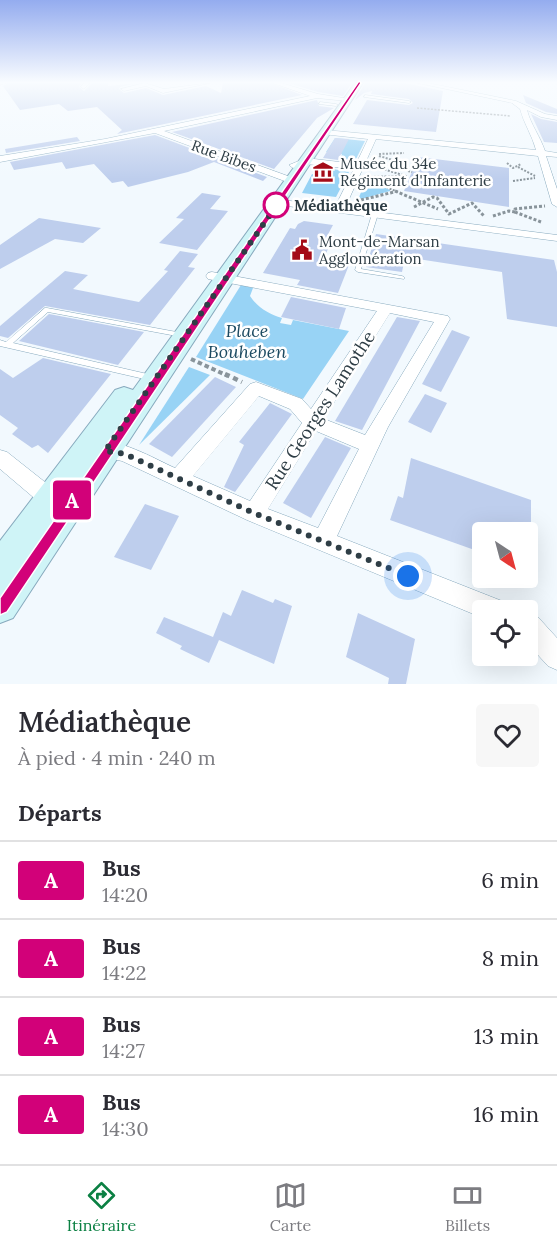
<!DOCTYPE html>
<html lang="fr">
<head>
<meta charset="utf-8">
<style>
  body { margin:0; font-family:Lora,serif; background:#f7f7f7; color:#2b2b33; height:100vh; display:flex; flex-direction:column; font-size:22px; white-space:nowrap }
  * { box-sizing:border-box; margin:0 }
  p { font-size:20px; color:#7c7c81 }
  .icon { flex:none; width:33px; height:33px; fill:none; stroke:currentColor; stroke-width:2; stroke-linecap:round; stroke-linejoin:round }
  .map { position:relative; height:684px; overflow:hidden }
  .side { display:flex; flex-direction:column; background:#fff; flex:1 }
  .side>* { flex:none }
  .badge { padding:0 12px; border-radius:4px; font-size:21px; line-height:39px }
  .needle { width:39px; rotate:144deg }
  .buttons { position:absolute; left:472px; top:522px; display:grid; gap:12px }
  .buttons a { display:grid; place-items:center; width:66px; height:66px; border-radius:6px; background:#fff; box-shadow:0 6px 24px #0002; font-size:30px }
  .you { position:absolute; width:30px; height:30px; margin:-15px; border:4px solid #fff; border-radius:50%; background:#1a73e8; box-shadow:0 0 0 9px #1a73e833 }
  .map>.badge { position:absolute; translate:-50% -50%; box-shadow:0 0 0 3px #fff }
  h2 { padding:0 18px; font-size:22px; line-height:54px }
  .round { display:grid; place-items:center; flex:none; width:63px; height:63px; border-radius:6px; background:#f7f7f7 }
  .head { display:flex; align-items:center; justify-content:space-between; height:102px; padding:0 18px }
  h1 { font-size:28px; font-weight:600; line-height:45px }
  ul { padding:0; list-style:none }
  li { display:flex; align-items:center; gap:18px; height:78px; padding:0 18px; border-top:2px solid #e1e1e2 }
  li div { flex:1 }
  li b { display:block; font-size:22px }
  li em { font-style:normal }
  li .badge { min-width:66px; font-weight:700; text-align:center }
  .dock { display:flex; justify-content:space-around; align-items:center; height:84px; border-top:2px solid #e1e1e2; background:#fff; font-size:16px; color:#7c7c81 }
  .dock a { display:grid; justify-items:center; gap:3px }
  .dock .selected { color:#0b8043 }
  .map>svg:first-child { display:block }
  .green { fill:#98d3f5 }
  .building { fill:#beceed }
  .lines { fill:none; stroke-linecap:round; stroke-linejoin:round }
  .lane-casing { stroke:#88aabe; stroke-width:1 }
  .street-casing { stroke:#88aabe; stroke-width:1 }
  .secondary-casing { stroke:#88aabe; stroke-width:2 }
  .path-far4 { stroke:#89949b; stroke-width:1.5; stroke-dasharray:2 1.5; stroke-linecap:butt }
  .path-far3 { stroke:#89949b; stroke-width:2; stroke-dasharray:2 1.5; stroke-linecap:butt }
  .path-far2 { stroke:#89949b; stroke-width:3; stroke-dasharray:3 2; stroke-linecap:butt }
  .path-far1 { stroke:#89949b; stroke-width:4; stroke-dasharray:4.5 3; stroke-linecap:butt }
  .path { stroke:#89949b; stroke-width:4.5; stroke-dasharray:5 4; stroke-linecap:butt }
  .lane { fill:#fff; fill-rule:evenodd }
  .street { fill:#fff; fill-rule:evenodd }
  .secondary { fill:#cff4f7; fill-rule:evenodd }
  .line { fill:#d20179; stroke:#fff; stroke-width:1.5 }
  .walk { stroke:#2f3e46; stroke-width:6; stroke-dasharray:0 10.8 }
  .stop-dot { fill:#fff; stroke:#d20179; stroke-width:3 }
  .labels { text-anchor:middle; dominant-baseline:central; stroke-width:5; stroke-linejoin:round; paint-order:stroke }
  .far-street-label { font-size:15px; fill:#2f3e46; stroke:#fff }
  .far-poi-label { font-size:15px; fill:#2f3e46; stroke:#fff; text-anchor:start }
  .far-stop-label { font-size:15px; font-weight:bold; fill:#2f3e46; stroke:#fff; text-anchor:start }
  .park-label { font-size:18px; font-style:italic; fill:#1d4b62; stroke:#fff }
  .street-label { font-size:18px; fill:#2f3e46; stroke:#fff }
</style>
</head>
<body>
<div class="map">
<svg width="557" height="684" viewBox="0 0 557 684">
  <rect width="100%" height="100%" fill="#f2f9fe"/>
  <g class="green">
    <polygon points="335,138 365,141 356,159 339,160 342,154 326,152"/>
    <polygon points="333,169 349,172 336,197 302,193 312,174 329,176"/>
    <polygon points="366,179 390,190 390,191 358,200"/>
    <path d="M 241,285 L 253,288 L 250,296 C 258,308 269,314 282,318 L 280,323 L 291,325 L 293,320 L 349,331 L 303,399 L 196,357 Z"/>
    <polygon points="189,367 210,375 139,445"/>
  </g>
  <g class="building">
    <polygon points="8,83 81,83 79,87 84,91 92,83 108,83 108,86 137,83 120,87 119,89 124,93 146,88 163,95 206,86 221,93 223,83 271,83 302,95 117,134 122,130 97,107 68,111 59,104 20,110 3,86"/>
    <polygon points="288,83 352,83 343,96 318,92"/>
    <polygon points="365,83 405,83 443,91 436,132 353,124 367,100 409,105 413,103 409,99 371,94 372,91 364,93 355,100"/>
    <polygon points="523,95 557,109 557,114 546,112 526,103"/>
    <polygon points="317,100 319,106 334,108 317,118 274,169 172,132"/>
    <polygon points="531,114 541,119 557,122 557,143 544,142"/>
    <polygon points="155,135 267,177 263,181 214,162 188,172 128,187 123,181 112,183 94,164 66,169 62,162 14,170 10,162"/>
    <polygon points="77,137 80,141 6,153 5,149"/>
    <polygon points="335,138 349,139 338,160 323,158"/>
    <polygon points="418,157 509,168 509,207 404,191"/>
    <polygon points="202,193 221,196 210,209 228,211 197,250 159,243 184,219 176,218"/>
    <polygon points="39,218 101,228 83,243 55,239 0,269 0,245"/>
    <polygon points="304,221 333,225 326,238 332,239 323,261 349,265 338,293 297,285 300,280 263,273 290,228 295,229 298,224"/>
    <polygon points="376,234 554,260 557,272 557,327 507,319 502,272 405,257 402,272 366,267"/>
    <polygon points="180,251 198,254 188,267 195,268 150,325 45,306 8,338 0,336 0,326 65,271 88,275 73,289 139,302 168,271 164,270"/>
    <polygon points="291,297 346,308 339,329 281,317"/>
    <polygon points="49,314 144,332 118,365 19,341"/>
    <polygon points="397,317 420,321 362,430 335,421"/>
    <polygon points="452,330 470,337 441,392 422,384"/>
    <polygon points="43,358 111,374 48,453 38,445 32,448 12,434 18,428 0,415 0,369 13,378"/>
    <polygon points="215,377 236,387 172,457 149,444"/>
    <polygon points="425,394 447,403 431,433 408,422"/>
    <polygon points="270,403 292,414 235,492 224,487 244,445 239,442"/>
    <polygon points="325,437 351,448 311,518 283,503"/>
    <polygon points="411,458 531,500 531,532 483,532 483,553 390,520 398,496 403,498"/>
    <polygon points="145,504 179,516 151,570 114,557"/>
    <polygon points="242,590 273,603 275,599 292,606 274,664 219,640 209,663 180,649 182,646 156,633 164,617 213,637 223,612 231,616"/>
    <polygon points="358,613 415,639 406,684 388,684 389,678 346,657"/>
  </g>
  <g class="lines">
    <g class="lane-casing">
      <g id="lane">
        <polygon points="365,95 409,101 411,102 409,103 364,97"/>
        <polygon points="320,102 336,104 338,105 336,106 319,104"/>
        <polygon points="375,212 378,214 361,269 402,276 404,277 404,279 358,272 355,270 372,214"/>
        <polygon points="45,308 47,308 182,333 186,335 182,337 48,312 13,343 156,376 157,378 156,380 153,381 0,346 0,340 6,342"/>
      </g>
    </g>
    <g class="street-casing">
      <g id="street">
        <polygon points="0,83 6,83 0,85"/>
        <polygon points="84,83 90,83 84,89 81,87"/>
        <polygon points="145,83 164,89 210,83 163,93 146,86 124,91 121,89"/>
        <polygon points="273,83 281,83 318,94 350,99 347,101 317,98 164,131 296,179 296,183 290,183 155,133 0,162 0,156 105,139 310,96"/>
        <path d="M 418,83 L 428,83 L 516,101 L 545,114 L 557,116 L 557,120 L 541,117 L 527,110 C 531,125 540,136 545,151 L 557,153 L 557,157 L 546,156 L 557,189 L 557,207 L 552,204 L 538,156 L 376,139 L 345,208 L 557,235 L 557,241 L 264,203 L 263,201 L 268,198 L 335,207 L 354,169 L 306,164 L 293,168 L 289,165 L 306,158 L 356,164 L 368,139 L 322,134 L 325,130 L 536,150 C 532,135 524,124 520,109 L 512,103 Z"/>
        <path d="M 212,272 L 448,316 L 450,319 L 388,427 L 337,536 L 502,601 L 505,610 L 483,610 L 483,618 L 247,520 L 122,461 L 95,455 L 93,449 L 95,443 C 116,436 155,459 175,468 L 250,384 L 256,382 L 302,399 L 311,409 L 377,311 L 208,279 L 206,276 L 208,273 ZM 390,313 L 434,322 L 365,435 L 324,419 ZM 259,396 L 290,409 L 302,423 L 250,501 L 193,476 ZM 316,431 L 359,449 L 318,528 L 268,509 Z"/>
        <polygon points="0,450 7,452 60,494 63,501 60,508 53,511 46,508 0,469"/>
        <polygon points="528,612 537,616 557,638 557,670 548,666 528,644"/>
      </g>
    </g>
    <g class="secondary-casing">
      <polygon id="secondary" points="355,83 363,83 13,618 0,623 0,541 115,390 124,387 133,390"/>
    </g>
    <polyline class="path-far4" points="417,108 511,116"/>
    <g class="path-far3">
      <polyline points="379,154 404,153"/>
      <polyline points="379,156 406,164"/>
      <polyline points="507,163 513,168 521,164"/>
      <polyline points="374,166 406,165"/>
      <polyline points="518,167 535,176"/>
      <polyline points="408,171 412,172"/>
      <polyline points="367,177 406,176 373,166"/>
      <polyline points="367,179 398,192"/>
      <polyline points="513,181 535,178"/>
    </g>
    <g class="path-far2">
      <polyline points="395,191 438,209"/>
      <polyline points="361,200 394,192"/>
      <polyline points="414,207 433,197 437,198 449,214 472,203 484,216"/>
      <polyline points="493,216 509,211 515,212"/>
      <polyline points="541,222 515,212 515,209 545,206"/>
    </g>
    <polyline class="path-far1" points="191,359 228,376"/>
    <polyline class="path" points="225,374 242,382"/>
    <use href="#lane" class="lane"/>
    <use href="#street" class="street"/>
    <use href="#secondary" class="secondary"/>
  </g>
  <linearGradient id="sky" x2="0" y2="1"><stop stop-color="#94acef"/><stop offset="0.46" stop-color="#f9fcff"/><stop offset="1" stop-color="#f9fcff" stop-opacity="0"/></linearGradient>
  <rect width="557" height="179" fill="url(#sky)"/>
  <polygon class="line" points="359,81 361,83 7,612 0,615 0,598"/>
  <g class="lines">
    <polyline class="walk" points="276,205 279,202 105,451 125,454 254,513 408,576"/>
  </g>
  <defs>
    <g id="museum-bare" transform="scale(1.62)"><path d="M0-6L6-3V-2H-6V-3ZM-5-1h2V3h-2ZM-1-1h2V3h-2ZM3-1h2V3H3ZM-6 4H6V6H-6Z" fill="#a40b18" stroke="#fff" stroke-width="2.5" paint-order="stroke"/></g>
    <g id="civic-bare" transform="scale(1.62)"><path d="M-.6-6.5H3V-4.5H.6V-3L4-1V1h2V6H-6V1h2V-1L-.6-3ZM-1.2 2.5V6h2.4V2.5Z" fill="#a40b18" stroke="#fff" stroke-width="2.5" paint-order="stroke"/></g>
  </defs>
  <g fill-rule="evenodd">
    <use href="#museum-bare" x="323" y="172"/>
    <use href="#civic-bare" x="302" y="250"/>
  </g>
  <circle class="stop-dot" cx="276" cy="205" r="12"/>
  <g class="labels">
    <g class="far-street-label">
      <text transform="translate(224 156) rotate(20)">Rue Bibes</text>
    </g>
    <g class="far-poi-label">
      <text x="340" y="163">Musée du 34e<tspan x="340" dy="17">Régiment d'Infanterie</tspan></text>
      <text x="319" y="241">Mont-de-Marsan<tspan x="319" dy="17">Agglomération</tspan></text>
    </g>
    <g class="far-stop-label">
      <text x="294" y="205">Médiathèque</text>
    </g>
    <g class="park-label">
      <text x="247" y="330">Place<tspan x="247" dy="21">Bouheben</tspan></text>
    </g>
    <g class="street-label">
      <text transform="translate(320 410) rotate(-57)">Rue Georges Lamothe</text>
    </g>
  </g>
</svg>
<div class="buttons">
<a><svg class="needle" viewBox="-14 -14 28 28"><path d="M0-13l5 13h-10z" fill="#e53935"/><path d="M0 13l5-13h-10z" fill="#7c7c81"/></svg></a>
<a><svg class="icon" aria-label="locate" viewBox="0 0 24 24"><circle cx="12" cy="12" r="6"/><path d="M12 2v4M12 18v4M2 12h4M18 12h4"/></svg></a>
</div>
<div class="you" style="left:408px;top:576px"></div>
<b class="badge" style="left:72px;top:500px;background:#d20179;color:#fff">A</b>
</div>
<section class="side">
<div class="head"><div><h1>Médiathèque</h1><p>À pied · 4 min · 240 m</p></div><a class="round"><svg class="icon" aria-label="heart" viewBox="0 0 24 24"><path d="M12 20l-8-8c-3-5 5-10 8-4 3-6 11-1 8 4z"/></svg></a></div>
<h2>Départs</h2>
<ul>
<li><span class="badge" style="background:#d20179;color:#fff">A</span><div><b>Bus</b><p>14:20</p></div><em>6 min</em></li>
<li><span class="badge" style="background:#d20179;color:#fff">A</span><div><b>Bus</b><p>14:22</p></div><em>8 min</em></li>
<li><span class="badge" style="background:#d20179;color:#fff">A</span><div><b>Bus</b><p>14:27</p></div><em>13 min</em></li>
<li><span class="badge" style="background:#d20179;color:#fff">A</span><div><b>Bus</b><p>14:30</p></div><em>16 min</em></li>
</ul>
</section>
<nav class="dock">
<a class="selected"><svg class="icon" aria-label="directions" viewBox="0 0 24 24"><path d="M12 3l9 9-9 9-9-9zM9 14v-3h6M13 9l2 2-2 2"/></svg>Itinéraire</a>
<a><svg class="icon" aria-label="map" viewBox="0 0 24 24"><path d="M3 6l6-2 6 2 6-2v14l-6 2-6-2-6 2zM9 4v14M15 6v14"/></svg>Carte</a>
<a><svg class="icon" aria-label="tickets" viewBox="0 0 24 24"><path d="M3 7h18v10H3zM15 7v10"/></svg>Billets</a>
</nav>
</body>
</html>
